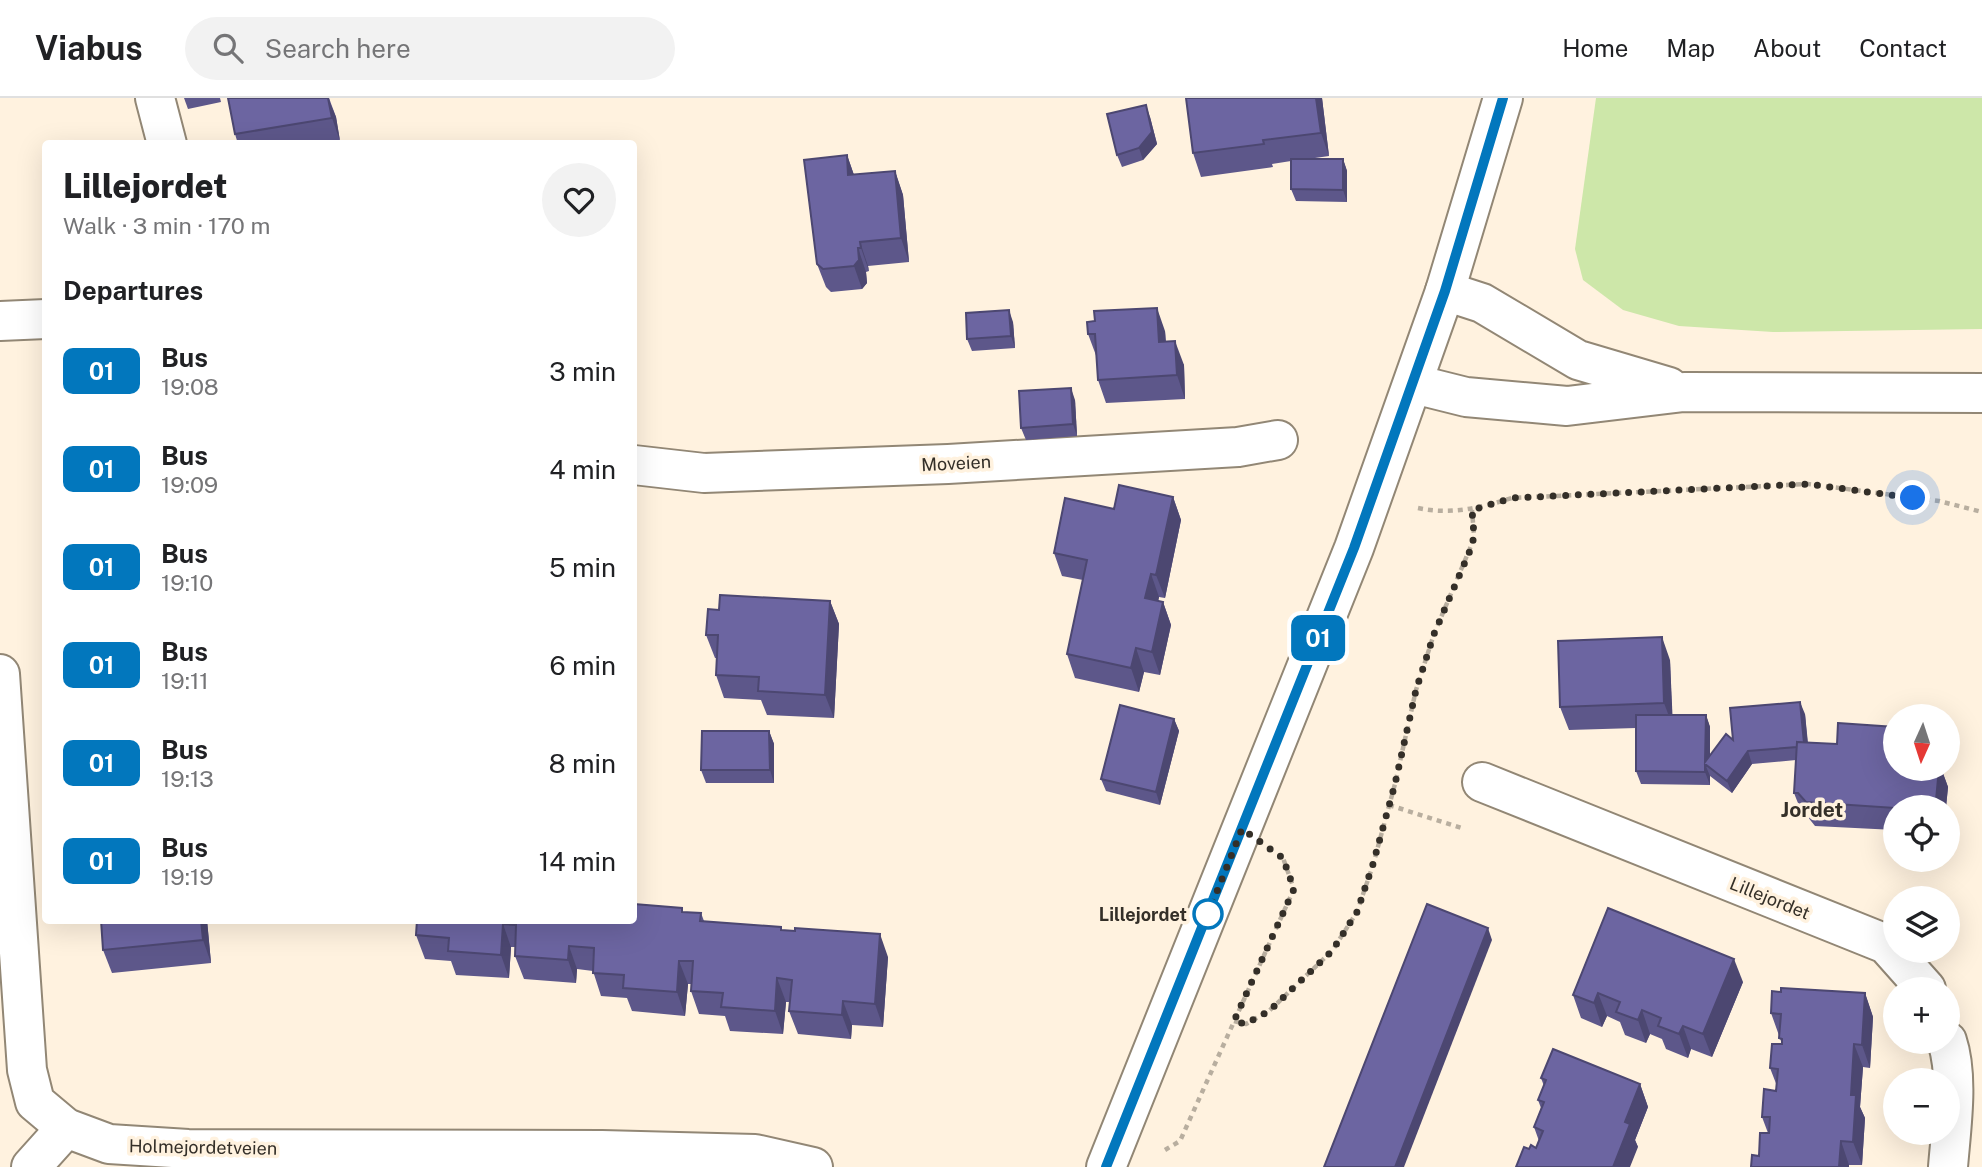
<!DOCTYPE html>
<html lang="en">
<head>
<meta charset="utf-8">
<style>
  body { margin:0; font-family:"Public Sans",sans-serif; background:#f2f2f2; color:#202124; height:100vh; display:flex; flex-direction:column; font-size:26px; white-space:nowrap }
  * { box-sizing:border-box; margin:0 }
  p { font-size:23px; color:#757577 }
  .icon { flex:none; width:38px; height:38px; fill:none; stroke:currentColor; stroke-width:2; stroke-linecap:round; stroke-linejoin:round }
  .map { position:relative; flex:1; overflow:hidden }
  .panel { position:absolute; left:42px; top:42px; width:595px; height:784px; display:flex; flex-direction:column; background:#fff; border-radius:7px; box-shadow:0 7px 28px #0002 }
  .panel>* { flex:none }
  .badge { padding:0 14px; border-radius:10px; font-size:24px; line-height:46px }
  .needle { width:46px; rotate:183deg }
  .fabs { position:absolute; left:1883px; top:606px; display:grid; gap:14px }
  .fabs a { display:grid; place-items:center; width:77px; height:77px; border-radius:50%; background:#fff; box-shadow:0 7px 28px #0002; font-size:35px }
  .you { position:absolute; width:35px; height:35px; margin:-18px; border:5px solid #fff; border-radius:50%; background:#1a73e8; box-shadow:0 0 0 10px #1a73e833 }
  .map>.badge { position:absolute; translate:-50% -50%; box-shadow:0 0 0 4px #fff }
  h2 { padding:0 21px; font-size:26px; line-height:63px }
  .round { display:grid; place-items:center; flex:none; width:74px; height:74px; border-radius:37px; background:#f2f2f2 }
  .summary { display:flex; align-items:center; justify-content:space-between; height:119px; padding:0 21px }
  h1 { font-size:33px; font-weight:800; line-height:52px }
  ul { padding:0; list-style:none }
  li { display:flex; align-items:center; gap:21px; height:98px; padding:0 21px }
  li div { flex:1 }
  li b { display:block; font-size:26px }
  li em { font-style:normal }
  li .badge { min-width:77px; font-weight:700; text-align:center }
  header { display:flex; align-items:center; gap:42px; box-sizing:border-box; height:98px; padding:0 35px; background:#fff; border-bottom:2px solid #e0e0e0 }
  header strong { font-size:33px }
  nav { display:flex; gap:38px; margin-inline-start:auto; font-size:24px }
  .search { width:490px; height:63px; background:#f2f2f2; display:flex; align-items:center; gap:18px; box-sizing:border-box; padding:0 24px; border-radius:38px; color:#757577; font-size:26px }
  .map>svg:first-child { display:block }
  .green { fill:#cde7a9 }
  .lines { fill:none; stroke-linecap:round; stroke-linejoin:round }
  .minor-casing { stroke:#928775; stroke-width:42 }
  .major-casing { stroke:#928775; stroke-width:42 }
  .path { stroke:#b8ae9f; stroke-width:4.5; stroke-dasharray:5 5; stroke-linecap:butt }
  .minor { stroke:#fff; stroke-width:38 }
  .major { stroke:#fff; stroke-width:38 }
  .wall { fill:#5d578a }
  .shaded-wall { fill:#4c4771 }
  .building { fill:#6c65a1; stroke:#4c4771; stroke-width:2 }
  .line-casing { stroke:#fff; stroke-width:16 }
  .line { stroke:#0277bd; stroke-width:10 }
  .walk { stroke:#342f28; stroke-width:7; stroke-dasharray:0 12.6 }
  .stop-dot { fill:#fff; stroke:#0277bd; stroke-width:3.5 }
  .labels { text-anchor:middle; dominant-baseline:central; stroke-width:7; stroke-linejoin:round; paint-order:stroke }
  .street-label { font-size:18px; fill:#342f28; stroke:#fff2df }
  .stop-label { font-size:18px; font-weight:bold; fill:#342f28; stroke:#fff2df; text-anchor:end }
  .quarter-label { font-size:21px; font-weight:bold; fill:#342f28; stroke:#fff2df }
</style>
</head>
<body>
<header>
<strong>Viabus</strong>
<div class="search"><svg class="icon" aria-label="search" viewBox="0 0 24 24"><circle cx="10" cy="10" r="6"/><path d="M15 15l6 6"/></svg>Search here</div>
<nav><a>Home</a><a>Map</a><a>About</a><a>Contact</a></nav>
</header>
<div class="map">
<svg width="1982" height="1069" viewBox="0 0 1982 1069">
  <rect width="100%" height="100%" fill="#fff2df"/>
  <polygon class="green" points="1596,0 1982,0 1982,231 1773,234 1679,228 1623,212 1583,182 1575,151"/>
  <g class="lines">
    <g class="minor-casing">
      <g id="minor">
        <polyline points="155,0 167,46"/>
        <polyline points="0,223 46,221"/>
        <polyline points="634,367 704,375 948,366 1238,349 1278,342"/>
        <polyline points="0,576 27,972 35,1004 66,1030 109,1046 188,1051 602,1052 755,1056 813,1069"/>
        <polyline points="1482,684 1886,846 1926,891"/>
        <path d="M 1947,943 C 1959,979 1951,1031 1948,1069"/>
        <polyline points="31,1069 66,1030"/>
      </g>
    </g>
    <g class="major-casing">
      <g id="major">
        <polyline points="1445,193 1482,205 1578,262 1669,289"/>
        <polyline points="1414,286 1466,299 1567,308 1684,294 1982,295"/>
        <polyline points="1106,1069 1354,450 1445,193 1503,0"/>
      </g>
    </g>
    <g class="path">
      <path d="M 1418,410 C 1451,417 1480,410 1512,400 L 1808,386 L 1939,403 L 1982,414"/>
      <polyline points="1389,707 1465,731"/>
      <polyline points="1234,923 1246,926 1269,913 1332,853 1357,814 1373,767 1395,686 1416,592 1434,536 1471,448 1474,437 1472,412"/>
      <polyline points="1165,1052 1180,1043 1294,791 1283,760"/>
    </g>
    <use href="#minor" class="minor"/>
    <use href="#major" class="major"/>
  </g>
  <g class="wall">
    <polygon points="184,0 220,0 221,4 188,11"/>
    <polygon points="329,0 336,19 340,43 327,46 238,46 235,36"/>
    <polygon points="1186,0 1322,0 1329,58 1308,61 1343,61 1347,73 1347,104 1296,103 1291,91 1291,63 1272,66 1273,69 1201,79 1193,55"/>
    <polygon points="1150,19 1157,46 1143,62 1122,69 1117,57"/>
    <polygon points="847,57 854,77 895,73 903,97 909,164 868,168 869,173 866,174 867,185 862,191 831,194 826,189 817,166"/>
    <polygon points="1013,224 1015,250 972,253 967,241"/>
    <polygon points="1165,233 1166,244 1184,267 1185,301 1106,305 1098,282 1097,260 1088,236"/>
    <polygon points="1075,302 1077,338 1026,342 1021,330"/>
    <polygon points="1173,399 1181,422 1165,500 1159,499 1158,503 1163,504 1171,527 1160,577 1144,574 1139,594 1075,580 1067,556 1083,482 1062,478 1054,455 1114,411"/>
    <polygon points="830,503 839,526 834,620 767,617 761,602 724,600 716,577 716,560 715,560 706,537 719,512"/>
    <polygon points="1670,562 1672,617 1706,617 1710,629 1710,658 1733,642 1805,616 1808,645 1895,670 1941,670 1948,689 1946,709 1895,709 1895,732 1815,728 1807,718 1803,718 1794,695 1796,662 1752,666 1732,695 1710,678 1710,687 1641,686 1636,673 1636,630 1569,632 1560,609"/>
    <polygon points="1174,621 1179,633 1160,707 1106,693 1101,681"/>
    <polygon points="769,633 774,646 774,685 706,685 701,672"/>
    <polygon points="684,814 701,815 704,823 782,833 888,859 883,929 852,927 851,941 798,936 789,913 790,904 786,904 783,936 730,933 725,918 699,916 691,893 691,886 688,886 685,918 632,913 627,900 601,898 593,873 577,871 576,885 524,881 515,858 516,849 511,849 509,880 456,877 451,863 425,861 416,837 417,822"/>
    <polygon points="207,822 211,865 112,875 103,852"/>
    <polygon points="1743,884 1712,959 1691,951 1688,960 1666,951 1662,941 1650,936 1646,945 1625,937 1620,924 1607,918 1602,929 1581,920 1573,897"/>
    <polygon points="1865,895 1873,919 1870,970 1863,969 1860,1009 1865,1020 1862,1067 1849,1067 1849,1069 1751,1069 1759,1058 1768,1035 1762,1019 1776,993 1777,988 1770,970 1782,946 1771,915"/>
    <polygon points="1541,980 1640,986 1648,1009 1635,1042 1638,1049 1529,1051 1536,1050 1539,1043 1534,1029 1541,1010 1538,1002 1544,988"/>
  </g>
  <g class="shaded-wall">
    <polygon points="328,0 336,19 340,43 332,20"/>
    <polygon points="1316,0 1322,0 1329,58 1321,35"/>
    <polygon points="1146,7 1150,19 1157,46 1143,62 1139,50"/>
    <polygon points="847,57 855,80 848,77"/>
    <polygon points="1343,61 1347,73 1347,104 1343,92"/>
    <polygon points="895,73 903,97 909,164 901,140"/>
    <polygon points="860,144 868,168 869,173 861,150"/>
    <polygon points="858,150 866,174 867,185 862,191 854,168"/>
    <polygon points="1157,210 1165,233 1167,268 1159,244"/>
    <polygon points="1009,212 1013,224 1015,250 1011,238"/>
    <polygon points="1175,243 1184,267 1185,301 1177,277"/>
    <polygon points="1071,290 1075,302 1077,338 1073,326"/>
    <polygon points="1173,399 1181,422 1165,500 1156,477"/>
    <polygon points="1151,476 1159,499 1154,523 1145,500"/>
    <polygon points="830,503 839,526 834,620 825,597"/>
    <polygon points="1163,504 1171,527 1160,577 1152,554"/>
    <polygon points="1662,539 1670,562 1673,629 1664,605"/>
    <polygon points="1136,550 1144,574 1139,594 1131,570"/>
    <polygon points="1800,604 1805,616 1809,661 1805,648"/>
    <polygon points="1706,617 1710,629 1710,669 1705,664"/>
    <polygon points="1174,621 1179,633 1160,707 1156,694"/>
    <polygon points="769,633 774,646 774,685 770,672"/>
    <polygon points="1748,653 1752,666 1732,695 1727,683"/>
    <polygon points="1705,666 1710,678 1710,687 1705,674"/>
    <polygon points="1939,670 1941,670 1948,689 1946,709 1938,709 1936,702"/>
    <polygon points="201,822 207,822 211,865 203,842"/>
    <polygon points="503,826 511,849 509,880 501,857"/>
    <polygon points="1488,830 1492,842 1404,1069 1395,1069"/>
    <polygon points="880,836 888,859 883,929 875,906"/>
    <polygon points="569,848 577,871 576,885 568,862"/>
    <polygon points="1734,861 1743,884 1712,959 1703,936"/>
    <polygon points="679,863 688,886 685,918 677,894"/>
    <polygon points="777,880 786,904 783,936 775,913"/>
    <polygon points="1598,895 1607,918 1602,929 1594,905"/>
    <polygon points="1865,895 1873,919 1870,970 1862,947"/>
    <polygon points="843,903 852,927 851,941 842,917"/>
    <polygon points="1642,912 1650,936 1646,945 1638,922"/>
    <polygon points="1683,928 1691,951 1688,960 1679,936"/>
    <polygon points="1854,946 1863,969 1860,1009 1865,1020 1862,1067 1853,1044 1851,997"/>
    <polygon points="1640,986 1648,1009 1635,1042 1638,1049 1630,1069 1613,1069 1625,1024"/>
    <polygon points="1841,1043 1849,1067 1849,1069 1839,1069"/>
  </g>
  <g class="building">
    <polygon points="228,0 328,0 332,20 235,36"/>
    <polygon points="1186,0 1316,0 1321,35 1263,42 1264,46 1193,55"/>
    <polygon points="1146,7 1152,34 1139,50 1117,57 1107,16"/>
    <polygon points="847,57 848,77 895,73 901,140 860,144 861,150 858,150 859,162 854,168 823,171 817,166 804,62"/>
    <polygon points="1291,61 1343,61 1343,92 1291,91"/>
    <polygon points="1157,210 1159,244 1175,243 1177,277 1098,282 1095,236 1088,236 1087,224 1095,223 1094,213"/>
    <polygon points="1009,212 1011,238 967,241 966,215"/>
    <polygon points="1071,290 1073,326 1021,330 1019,293"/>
    <polygon points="1119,387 1173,399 1156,477 1151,476 1145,500 1163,504 1152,554 1136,550 1131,570 1067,556 1087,462 1054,455 1065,400 1114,411"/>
    <polygon points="720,497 830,503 825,597 758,593 759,579 716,577 718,537 706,537 708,511 719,512"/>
    <polygon points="1662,539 1664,605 1560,609 1558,543"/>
    <polygon points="1800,604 1804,645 1797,644 1797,649 1748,653 1727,683 1705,666 1705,674 1636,673 1636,617 1706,617 1705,664 1726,636 1733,642 1730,610"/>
    <polygon points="1120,607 1174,621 1156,694 1101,681"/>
    <polygon points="1838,625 1895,629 1895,670 1939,670 1936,702 1918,702 1918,709 1895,709 1895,710 1806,704 1798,695 1794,695 1797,644 1837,646"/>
    <polygon points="702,633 769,633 770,672 701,672"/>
    <polygon points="634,806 682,810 682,814 701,815 700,823 781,829 781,832 795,833 795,830 880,836 875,906 843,903 842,917 789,913 792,882 777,880 775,913 721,909 723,895 691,893 693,863 679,863 677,894 623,890 624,877 593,875 594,850 569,848 568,862 515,858 516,827 503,826 501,857 448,853 449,840 416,837 417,822 634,822"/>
    <polygon points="1427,806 1488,830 1395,1069 1324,1069"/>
    <polygon points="1608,810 1734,861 1703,936 1683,928 1679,936 1658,928 1661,920 1642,912 1638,922 1616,914 1620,904 1598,895 1594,905 1573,897"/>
    <polygon points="101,822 201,822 203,842 103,852"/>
    <polygon points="1781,890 1865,895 1862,947 1854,946 1851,997 1856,997 1853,1044 1841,1043 1839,1069 1751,1069 1752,1057 1759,1058 1760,1035 1769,1035 1770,1019 1762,1019 1764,991 1776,993 1778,971 1770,970 1772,946 1782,946 1782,941 1779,940 1781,916 1771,915 1772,893 1781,894"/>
    <polygon points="1553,951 1640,986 1625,1024 1630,1026 1613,1069 1516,1069 1524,1049 1529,1051 1531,1047 1536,1050 1543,1033 1534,1029 1544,1004 1538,1002 1546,982 1541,980"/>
  </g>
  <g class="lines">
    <g class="line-casing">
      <polyline id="line" points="1106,1069 1354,450 1445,193 1503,0"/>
    </g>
    <use href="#line" class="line"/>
    <polyline class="walk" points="1208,816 1242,731 1283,760 1294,791 1234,923 1245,926 1269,913 1332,853 1357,814 1373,766 1395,686 1416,592 1434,536 1472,448 1474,437 1472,412 1512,400 1808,386 1913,400"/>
  </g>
  <circle class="stop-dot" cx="1208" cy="816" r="14"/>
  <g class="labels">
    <g class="street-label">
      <text transform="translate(956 365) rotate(-3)">Moveien</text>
      <text transform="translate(1770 800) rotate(22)">Lillejordet</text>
      <text transform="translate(203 1049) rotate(1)">Holmejordetveien</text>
    </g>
    <g class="stop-label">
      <text x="1187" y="816">Lillejordet</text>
    </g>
    <g class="quarter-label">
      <text x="1812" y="711">Jordet</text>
    </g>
  </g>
</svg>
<div class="fabs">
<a><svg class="needle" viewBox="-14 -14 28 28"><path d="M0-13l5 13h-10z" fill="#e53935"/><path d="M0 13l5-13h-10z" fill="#757577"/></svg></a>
<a><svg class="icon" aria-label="locate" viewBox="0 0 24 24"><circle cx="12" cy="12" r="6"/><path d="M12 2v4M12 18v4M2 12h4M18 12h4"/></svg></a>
<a><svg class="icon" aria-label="layers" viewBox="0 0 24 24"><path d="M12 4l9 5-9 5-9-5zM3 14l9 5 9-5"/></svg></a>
<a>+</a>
<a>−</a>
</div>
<div class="you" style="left:1913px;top:400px"></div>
<b class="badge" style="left:1318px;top:540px;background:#0277bd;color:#fff">01</b>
<section class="panel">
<div class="summary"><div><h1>Lillejordet</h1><p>Walk · 3 min · 170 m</p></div><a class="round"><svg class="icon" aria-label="heart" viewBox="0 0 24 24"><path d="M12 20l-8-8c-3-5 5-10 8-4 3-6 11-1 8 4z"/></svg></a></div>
<h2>Departures</h2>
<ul>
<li><span class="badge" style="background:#0277bd;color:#fff">01</span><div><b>Bus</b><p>19:08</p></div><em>3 min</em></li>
<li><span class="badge" style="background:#0277bd;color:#fff">01</span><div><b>Bus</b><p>19:09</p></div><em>4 min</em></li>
<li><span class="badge" style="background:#0277bd;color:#fff">01</span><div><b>Bus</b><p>19:10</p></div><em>5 min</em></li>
<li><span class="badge" style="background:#0277bd;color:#fff">01</span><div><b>Bus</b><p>19:11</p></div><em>6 min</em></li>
<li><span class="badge" style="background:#0277bd;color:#fff">01</span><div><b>Bus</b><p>19:13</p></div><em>8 min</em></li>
<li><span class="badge" style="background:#0277bd;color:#fff">01</span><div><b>Bus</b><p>19:19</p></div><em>14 min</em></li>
</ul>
</section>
</div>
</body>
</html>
